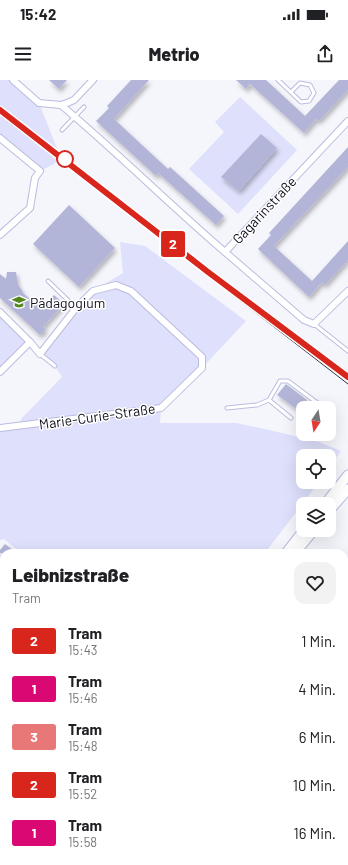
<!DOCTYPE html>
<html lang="de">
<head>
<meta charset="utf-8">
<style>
  body { margin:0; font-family:Barlow,sans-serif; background:#f2f2f2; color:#202124; height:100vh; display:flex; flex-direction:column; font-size:15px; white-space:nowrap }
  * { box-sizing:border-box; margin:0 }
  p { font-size:13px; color:#757577 }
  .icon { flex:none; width:22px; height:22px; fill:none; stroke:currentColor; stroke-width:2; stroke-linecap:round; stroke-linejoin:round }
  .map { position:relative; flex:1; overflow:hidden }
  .drawer { position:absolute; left:0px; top:469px; width:348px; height:316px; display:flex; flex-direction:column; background:#fff; border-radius:12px 12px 0 0; box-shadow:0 4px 16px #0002 }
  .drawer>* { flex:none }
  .badge { padding:0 8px; border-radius:3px; font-size:14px; line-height:26px }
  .needle { width:26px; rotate:192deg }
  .buttons { position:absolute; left:296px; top:321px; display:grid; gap:8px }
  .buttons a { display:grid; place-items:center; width:40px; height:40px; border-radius:8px; background:#fff; box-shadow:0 4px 16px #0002; font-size:20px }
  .map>.badge { position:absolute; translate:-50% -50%; box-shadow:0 0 0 2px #fff }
  .round { display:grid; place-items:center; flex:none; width:42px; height:42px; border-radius:12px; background:#f2f2f2 }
  .head { display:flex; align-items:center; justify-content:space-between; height:68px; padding:0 12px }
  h1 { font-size:19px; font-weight:800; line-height:30px }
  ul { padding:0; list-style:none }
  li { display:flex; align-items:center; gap:12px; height:48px; padding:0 12px }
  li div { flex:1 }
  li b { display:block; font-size:15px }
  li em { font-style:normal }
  li .badge { min-width:44px; font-weight:700; text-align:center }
  .status { display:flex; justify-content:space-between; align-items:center; height:28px; padding:0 20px; background:#fff; direction:ltr }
  .status svg { height:11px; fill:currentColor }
  header { display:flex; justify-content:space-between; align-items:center; height:52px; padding:0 12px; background:#fff; font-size:18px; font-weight:800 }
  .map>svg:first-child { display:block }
  .green { fill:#dee0fc }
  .building { fill:#b3b5d8; filter:url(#shadow) }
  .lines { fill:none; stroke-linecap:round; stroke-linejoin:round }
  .lane-casing { stroke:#babcdf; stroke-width:5 }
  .street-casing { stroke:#babcdf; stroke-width:8 }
  .secondary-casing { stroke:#babcdf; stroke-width:11 }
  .primary-casing { stroke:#babcdf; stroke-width:12 }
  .lane { stroke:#fff; stroke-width:3 }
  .street { stroke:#fff; stroke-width:6 }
  .secondary { stroke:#fff; stroke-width:9 }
  .primary { stroke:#fff; stroke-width:10 }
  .tram { stroke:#33343f; stroke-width:1 }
  .line-casing { stroke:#fff; stroke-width:9 }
  .line { stroke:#d9261c; stroke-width:6 }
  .stop-dot { fill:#fff; stroke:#d9261c; stroke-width:2 }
  .labels { text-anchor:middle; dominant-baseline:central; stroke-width:3; stroke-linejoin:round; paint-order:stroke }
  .street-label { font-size:14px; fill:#0f101c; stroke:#fff }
  .poi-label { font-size:14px; fill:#0f101c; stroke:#fff; text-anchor:start }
</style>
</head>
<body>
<div class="status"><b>15:42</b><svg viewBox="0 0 49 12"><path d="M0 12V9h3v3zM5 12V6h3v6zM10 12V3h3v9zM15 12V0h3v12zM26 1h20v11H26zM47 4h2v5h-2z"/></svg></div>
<header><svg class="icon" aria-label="menu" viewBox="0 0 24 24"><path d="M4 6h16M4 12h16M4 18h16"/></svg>Metrio<svg class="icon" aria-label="share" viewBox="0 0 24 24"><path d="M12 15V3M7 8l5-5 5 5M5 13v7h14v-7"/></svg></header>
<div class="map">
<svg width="348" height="785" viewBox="0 0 348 785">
  <defs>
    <filter id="shadow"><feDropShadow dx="2" dy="3.5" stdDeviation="2" flood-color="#0004"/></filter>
  </defs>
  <rect width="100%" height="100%" fill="#f5f5fc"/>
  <g class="green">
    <polygon points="0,0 13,0 39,23 60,76 54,84 40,91 0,58"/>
    <polygon points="240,17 297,70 238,134 189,89 224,52 215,42"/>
    <polygon points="120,162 145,166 246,241 202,288 161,328 160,343 236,343 269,350 319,362 341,371 329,388 329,376 303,376 303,402 319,402 265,473 21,473 4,459 0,460 0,348 18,346 22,338 62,297 55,286 40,274 93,211 123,193"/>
    <polygon points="0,232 30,262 0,292"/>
    <polygon points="344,510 348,514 348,588 344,587"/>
    <polygon points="0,596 4,599 4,622 0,621"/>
    <polygon points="344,735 348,737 348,785 127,785 124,781 344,781"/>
  </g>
  <g class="building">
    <polygon points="49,0 67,0 59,9"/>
    <polygon points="131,0 149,0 114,39 168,89 170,87 224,136 216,145 158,93 156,96 96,41 109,28 107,26"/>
    <polygon points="236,0 266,0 305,36 339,0 348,0 348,10 319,41 316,39 304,53 250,4 246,9"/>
    <polygon points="261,54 277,68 239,111 221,97"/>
    <polygon points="348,67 348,87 274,166 312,201 348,161 348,180 325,205 322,202 309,217 258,169 271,155 269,153"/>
    <polygon points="69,125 115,168 79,207 33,164"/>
    <polygon points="7,192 16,192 18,204 24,214 31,220 43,227 54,215 64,224 43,247 46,249 40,255 0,218 0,194 6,199"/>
    <polygon points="286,304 307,320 300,328 297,329 277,315"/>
    <polygon points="5,464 17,473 0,473 0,470"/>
  </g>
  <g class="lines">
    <g class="lane-casing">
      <g id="lane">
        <polyline points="278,0 301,22 309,21 314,13 310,5 300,3 291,12"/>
        <polyline points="62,50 84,27"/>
        <polyline points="48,201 76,228"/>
        <polyline points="314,244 348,271"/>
        <polyline points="40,274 55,286"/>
        <polyline points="269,320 280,301 288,301 316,322"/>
        <polyline points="227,328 257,325 269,320 291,338"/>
        <polyline points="311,328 316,322 324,328"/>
        <polyline points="299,331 303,333"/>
        <polyline points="329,332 331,334"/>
      </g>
    </g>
    <g class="street-casing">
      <g id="street">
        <polyline points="13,0 39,23 61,25 67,23 74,20 93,0"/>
        <path d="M 61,25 C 117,72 169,124 225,172"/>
        <polyline points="348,41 225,172 304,240 314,244 348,211"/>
        <polyline points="0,58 40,91 35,98 30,128 0,155"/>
        <polyline points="0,232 30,262"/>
        <polyline points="0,292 30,262 40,274 76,228 93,211 116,205 131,211 202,277 202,288 161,328 0,348"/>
        <polyline points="344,695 348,697"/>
        <polyline points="0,725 4,727"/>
        <polyline points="8,781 9,785"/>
      </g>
    </g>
    <g class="secondary-casing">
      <g id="secondary">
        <polyline points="325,424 348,395"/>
        <polyline points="329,431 348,409"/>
        <polyline points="286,473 304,450"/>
        <polyline points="295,473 314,450"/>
      </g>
    </g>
    <g class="primary-casing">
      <g id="primary">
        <polyline points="0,638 4,638"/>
        <polyline points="0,650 4,650"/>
        <polyline points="344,712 348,714"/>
        <polyline points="344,731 348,732"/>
      </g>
    </g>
    <use href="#lane" class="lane"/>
    <use href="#street" class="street"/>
    <use href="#secondary" class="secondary"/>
    <use href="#primary" class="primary"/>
    <polyline class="tram" points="0,35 348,304"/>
  </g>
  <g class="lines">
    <g class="line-casing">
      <polyline id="line" points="0,30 208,192 348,297"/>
    </g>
    <use href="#line" class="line"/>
  </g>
  <defs>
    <g id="school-bare" transform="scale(1.08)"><path d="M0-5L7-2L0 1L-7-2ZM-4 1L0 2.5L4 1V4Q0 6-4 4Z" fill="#54861b" stroke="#fff" stroke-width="2.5" paint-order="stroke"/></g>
  </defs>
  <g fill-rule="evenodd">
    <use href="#school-bare" x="19" y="222"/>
  </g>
  <circle class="stop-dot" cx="65" cy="79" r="8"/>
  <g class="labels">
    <g class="street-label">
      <text transform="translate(264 130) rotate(-47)">Gagarinstraße</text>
      <text transform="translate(97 336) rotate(-8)">Marie-Curie-Straße</text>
    </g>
    <g class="poi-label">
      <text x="30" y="222">Pädagogium</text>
    </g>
  </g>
</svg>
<div class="buttons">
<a><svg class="needle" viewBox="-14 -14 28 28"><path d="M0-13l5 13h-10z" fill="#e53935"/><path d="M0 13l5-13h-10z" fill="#757577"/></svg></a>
<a><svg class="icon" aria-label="locate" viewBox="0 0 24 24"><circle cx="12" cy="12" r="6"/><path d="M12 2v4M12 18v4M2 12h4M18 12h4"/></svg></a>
<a><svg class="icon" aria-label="layers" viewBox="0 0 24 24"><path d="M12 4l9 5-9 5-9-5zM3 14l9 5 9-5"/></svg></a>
</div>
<b class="badge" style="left:173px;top:164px;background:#d9261c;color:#fff">2</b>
<section class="drawer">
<div class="head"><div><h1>Leibnizstraße</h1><p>Tram</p></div><a class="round"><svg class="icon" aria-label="heart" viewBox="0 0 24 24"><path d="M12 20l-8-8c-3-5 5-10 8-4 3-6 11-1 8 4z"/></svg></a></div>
<ul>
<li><span class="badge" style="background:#d9261c;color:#fff">2</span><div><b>Tram</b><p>15:43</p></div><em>1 Min.</em></li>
<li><span class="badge" style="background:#da0873;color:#fff">1</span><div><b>Tram</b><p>15:46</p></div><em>4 Min.</em></li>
<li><span class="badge" style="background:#e87878;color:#fff">3</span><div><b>Tram</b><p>15:48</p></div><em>6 Min.</em></li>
<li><span class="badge" style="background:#d9261c;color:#fff">2</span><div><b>Tram</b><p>15:52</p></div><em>10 Min.</em></li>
<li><span class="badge" style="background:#da0873;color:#fff">1</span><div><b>Tram</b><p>15:58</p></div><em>16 Min.</em></li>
</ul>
</section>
</div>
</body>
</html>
